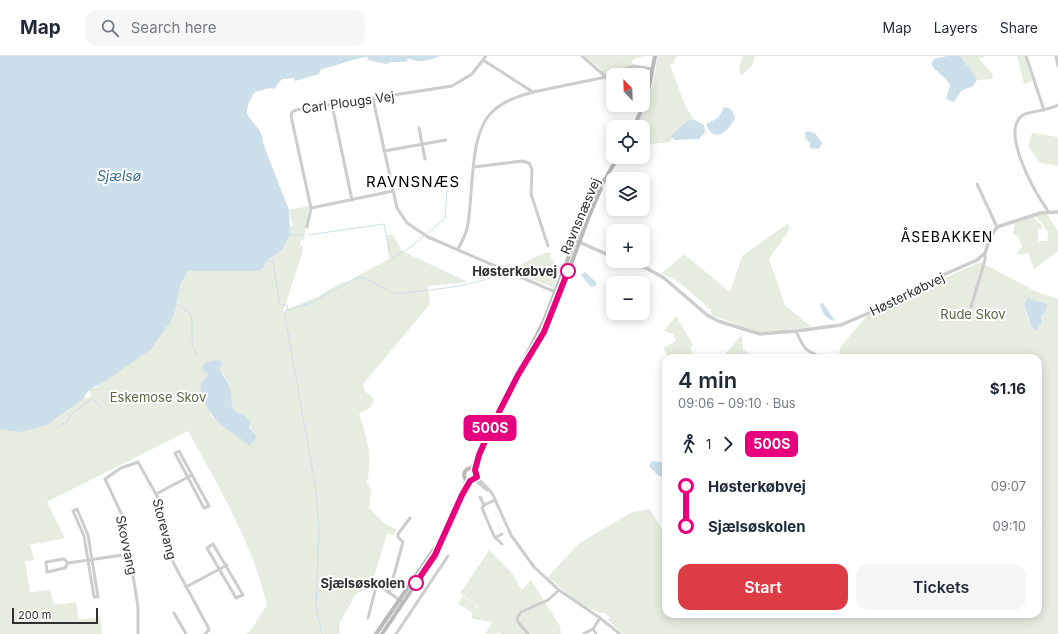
<!DOCTYPE html>
<html lang="en">
<head>
<meta charset="utf-8">
<style>
  body { margin:0; font-family:Inter,sans-serif; background:#f6f6f7; color:#1f2937; height:100vh; display:flex; flex-direction:column; font-size:15px; white-space:nowrap }
  * { box-sizing:border-box; margin:0 }
  p { font-size:13px; color:#747a83 }
  .icon { flex:none; width:22px; height:22px; fill:none; stroke:currentColor; stroke-width:2; stroke-linecap:round; stroke-linejoin:round }
  .map { position:relative; flex:1; overflow:hidden }
  .drawer { position:absolute; left:662px; top:298px; width:380px; height:264px; display:flex; flex-direction:column; background:#fff; border-radius:12px; box-shadow:0 2px 10px #0003 }
  .drawer>* { flex:none }
  .badge { padding:0 8px; border-radius:6px; font-size:14px; line-height:26px }
  .needle { width:26px; rotate:337deg }
  .controls { position:absolute; left:606px; top:12px; display:grid; gap:8px }
  .controls a { display:grid; place-items:center; width:44px; height:44px; border-radius:8px; background:#fff; box-shadow:0 2px 10px #0003; font-size:20px }
  .scale { position:absolute; left:12px; bottom:10px; width:86px; box-sizing:border-box; padding-left:4px; border:2px solid #303030; border-top:0; font-size:11px; line-height:14px; white-space:nowrap; color:#303030; -webkit-text-stroke:3px #fff; paint-order:stroke }
  .map>.badge { position:absolute; translate:-50% -50%; box-shadow:0 0 0 2px #fff }
  .legs { display:flex; align-items:center; gap:6px; height:44px; padding:0 16px; font-size:13px }
  .legs p { margin-inline-start:auto }
  .summary { display:flex; align-items:center; justify-content:space-between; height:68px; padding:0 16px }
  h1 { font-size:22px; font-weight:600; line-height:30px }
  .action { display:flex; gap:8px; margin-top:auto; padding:8px 16px }
  .action a { flex:1; height:46px; border-radius:12px; background:#de3c45; color:#fff; font-size:16px; font-weight:600; line-height:46px; text-align:center }
  .action a+a { background:#f6f6f7; color:#1f2937 }
  ul { padding:0 16px; list-style:none }
  li { display:flex; align-items:center; gap:14px; height:40px; font-size:15px }
  li i { display:grid; place-items:center; width:6px; height:100%; margin:0 5px; background:currentColor }
  li i::after { content:''; width:10px; height:10px; margin:-5px; border:3px solid; border-radius:50%; background:#fff }
  li p { margin-inline-start:auto }
  li:first-child i { background:linear-gradient(#0000 50%,currentColor 0) }
  li:last-child i { background:linear-gradient(currentColor 50%,#0000 0) }
  header { display:flex; align-items:center; gap:24px; box-sizing:border-box; height:56px; padding:0 20px; background:#fff; border-bottom:1px solid #e0e1e3 }
  header strong { font-size:19px }
  nav { display:flex; gap:22px; margin-inline-start:auto; font-size:14px }
  .search { width:280px; height:36px; background:#f6f6f7; display:flex; align-items:center; gap:10px; box-sizing:border-box; padding:0 14px; border-radius:12px; color:#747a83; font-size:15px }
  .map>svg:first-child { display:block }
  .green { fill:#e6ecdf; fill-rule:evenodd }
  .water { fill:#ccdfeb }
  .lines { fill:none; stroke-linecap:round; stroke-linejoin:round }
  .stream { stroke:#ccdfeb; stroke-width:1 }
  .minor { stroke:#cdcdcd; stroke-width:3 }
  .tertiary { stroke:#cdcdcd; stroke-width:3.5 }
  .secondary { stroke:#bababa; stroke-width:4 }
  .line-1-casing { stroke:#fff; stroke-width:9 }
  .line-1 { stroke:#e6007e; stroke-width:6 }
  .stop-1-dot { fill:#fff; stroke:#e6007e; stroke-width:2 }
  .labels { text-anchor:middle; dominant-baseline:central; stroke-width:4; stroke-linejoin:round; paint-order:stroke }
  .street-label { font-size:13px; fill:#303030; stroke:#fff }
  .stop-label { font-size:13px; font-weight:bold; fill:#303030; stroke:#fff; text-anchor:end }
  .park-label { font-size:13px; fill:#536a3f; stroke:#fff }
  .water-label { font-size:14px; font-style:italic; fill:#41708f; stroke:#fff }
  .neighbourhood-label { font-size:14px; letter-spacing:1px; fill:#000; stroke:#fff }
  .quarter-label { font-size:15px; letter-spacing:1px; fill:#000; stroke:#fff }
</style>
</head>
<body>
<header>
<strong>Map</strong>
<div class="search"><svg class="icon" aria-label="search" viewBox="0 0 24 24"><circle cx="10" cy="10" r="6"/><path d="M15 15l6 6"/></svg>Search here</div>
<nav><a>Map</a><a>Layers</a><a>Share</a></nav>
</header>
<div class="map">
<svg width="1058" height="578" viewBox="0 0 1058 578">
  <rect width="100%" height="100%" fill="#fff"/>
  <g class="green">
    <polygon points="584,0 646,0 634,3 627,14 607,22 599,11"/>
    <path d="M 657,0 L 678,0 L 674,3 L 674,7 L 670,9 L 686,51 L 693,63 C 683,66 672,75 671,86 L 643,89 L 643,71 L 636,71 C 648,48 656,25 657,0 Z"/>
    <polygon points="743,0 755,0 752,10 741,20 739,12"/>
    <polygon points="960,0 986,0 979,3 993,18 992,23 977,24 974,18"/>
    <polygon points="1017,0 1025,0 1032,25 1024,28"/>
    <polygon points="1032,77 1058,81 1058,110 1040,107 1028,90"/>
    <path d="M 309,150 L 304,184 L 301,184 L 300,190 L 303,190 L 302,198 L 283,256 L 287,256 L 287,253 L 317,241 L 345,225 L 345,227 L 389,203 L 386,179 L 393,179 L 402,195 L 468,226 L 428,230 L 430,248 L 363,328 L 364,334 L 374,343 L 370,352 L 359,358 C 367,381 373,401 367,426 L 371,433 L 369,452 L 383,466 L 397,474 L 393,479 L 387,477 L 371,532 L 366,533 L 356,538 L 339,568 L 340,578 L 246,578 L 251,574 L 267,549 C 252,486 219,431 188,375 L 47,446 L 65,482 L 30,489 L 34,504 L 25,505 L 30,536 L 50,534 L 54,549 L 76,546 L 79,564 L 100,561 L 102,578 L 0,578 L 0,373 C 38,378 56,366 84,341 L 88,342 L 91,339 L 89,333 L 95,332 L 173,262 L 181,227 L 188,215 L 252,215 L 264,211 L 268,204 L 283,193 L 291,169 L 293,171 L 289,154 ZM 211,305 C 227,313 231,338 233,354 L 245,360 L 253,376 L 249,389 L 211,360 L 200,329 L 207,321 L 208,306 Z"/>
    <polygon points="1046,157 1058,175 1058,195 1034,213 1028,197 1016,199 1022,190 1018,180 1013,178 1015,167 1033,160 1042,170 1041,173 1038,173 1038,185 1047,185 1048,176 1035,159"/>
    <polygon points="788,167 790,173 769,203 785,249 811,271 760,277 712,259 711,254 680,227 662,217 684,198 730,236 742,200"/>
    <polygon points="550,196 552,204 560,213 554,232 511,214 539,199"/>
    <path d="M 980,206 L 1037,236 L 1058,243 L 1058,578 L 623,578 L 607,563 L 610,562 L 605,557 C 587,557 561,532 548,521 L 578,488 L 632,456 L 650,453 L 662,474 L 666,476 L 666,558 L 1038,558 L 1038,396 L 1041,394 L 1038,390 L 1038,302 L 838,302 L 841,290 L 868,259 L 900,247 L 936,226 ZM 1026,245 L 1046,255 L 1041,260 L 1041,267 L 1029,265 L 1024,249 Z"/>
    <polygon points="676,260 693,289 690,292 695,301 669,302 663,292 676,285 673,278 664,275"/>
    <polygon points="742,278 743,293 755,302 722,302"/>
    <polygon points="488,493 512,517 522,534 531,524 560,570 561,578 501,578 500,576 495,578 485,578 493,566 473,563 471,560 473,557 458,548 463,540 476,549 476,552 478,550 460,537 488,496"/>
  </g>
  <g class="water">
    <path d="M 0,0 L 440,0 C 431,4 417,8 408,2 L 407,6 L 391,6 L 386,8 L 368,4 L 367,1 C 351,3 337,10 321,13 L 319,18 L 295,25 L 294,22 L 282,23 L 274,33 L 270,32 L 255,36 C 252,41 246,50 247,57 C 251,68 262,70 263,87 L 289,154 L 290,169 L 289,179 L 283,193 L 268,204 L 264,211 L 259,215 L 188,215 L 181,227 L 173,262 L 151,293 L 107,324 L 89,334 L 82,344 L 47,369 L 20,376 L 0,373 Z"/>
    <path d="M 947,0 L 960,0 L 974,18 L 977,24 L 973,30 L 961,35 L 954,46 L 946,43 L 950,29 C 945,20 936,16 931,8 L 934,3 Z"/>
    <path d="M 724,51 C 731,51 733,55 735,62 C 729,75 714,89 706,68 L 718,62 Z"/>
    <path d="M 693,63 L 704,69 L 705,76 L 699,83 L 674,84 L 671,80 C 679,73 682,66 693,63 Z"/>
    <polygon points="807,75 815,77 822,87 819,93 810,92 810,87 805,82 805,77"/>
    <polygon points="585,216 596,226 596,230 591,231 581,219"/>
    <polygon points="1028,240 1031,244 1045,247 1047,249 1046,255 1041,260 1041,267 1036,274 1032,271 1024,249"/>
    <path d="M 821,247 L 823,247 L 835,265 C 828,265 822,256 820,250 Z"/>
    <path d="M 219,304 L 222,307 L 220,313 L 230,332 L 233,354 L 245,360 L 251,366 L 249,371 L 256,380 L 255,384 L 249,389 C 223,369 206,364 200,329 L 208,318 L 204,315 L 203,310 L 206,306 Z"/>
    <path d="M 652,405 L 662,406 L 666,413 L 666,421 C 658,422 654,415 649,410 Z"/>
  </g>
  <g class="lines">
    <g class="stream">
      <polyline points="428,177 445,162 448,122"/>
      <polyline points="289,179 304,179"/>
      <polyline points="308,179 384,168 390,197"/>
      <polyline points="392,202 411,191 424,180"/>
      <polyline points="268,204 273,206 274,211 279,246 280,249 285,249"/>
      <path d="M 392,236 L 396,238 C 433,233 470,232 505,216"/>
      <path d="M 177,248 L 191,258 C 194,274 188,286 198,301"/>
      <polyline points="286,255 311,247 358,221 366,223 390,235"/>
      <polyline points="285,258 288,250 286,249"/>
      <polyline points="285,260 316,434 319,474 316,552 322,578"/>
      <polyline points="93,343 106,356"/>
      <polyline points="59,370 67,366 71,358 92,343"/>
      <polyline points="57,373 58,371"/>
    </g>
    <g class="minor">
      <polyline points="582,0 606,21"/>
      <polyline points="1026,0 1044,54"/>
      <polyline points="1056,0 1058,10"/>
      <polyline points="483,4 533,36 606,21 633,10 653,13"/>
      <polyline points="373,43 397,152 407,167 428,181 560,238"/>
      <polyline points="332,49 352,144"/>
      <polyline points="419,72 425,103"/>
      <polyline points="384,95 446,84"/>
      <polyline points="474,111 522,105 529,107 532,113 531,138 548,190"/>
      <polyline points="977,128 997,171"/>
      <polyline points="311,152 393,135"/>
      <path d="M 1048,155 C 1036,138 999,75 1023,59 C 1030,55 1047,55 1058,49"/>
      <polyline points="307,171 311,152 291,60 292,56 296,54 452,30 472,18 486,0"/>
      <path d="M 458,193 C 461,187 465,180 467,173 C 474,141 468,79 492,56 C 503,45 519,40 533,36"/>
      <polyline points="971,251 985,204 985,197"/>
      <path d="M 796,275 C 804,294 807,297 827,302"/>
      <polygon points="179,395 209,450 204,452 175,397"/>
      <polyline points="477,421 492,437 511,479 534,511 559,534 600,562 620,578"/>
      <polyline points="475,424 487,434"/>
      <polyline points="156,438 192,419"/>
      <polyline points="480,441 484,449 482,452 494,480 502,488"/>
      <polyline points="484,449 495,444"/>
      <polygon points="77,453 88,479 98,541 94,541 84,480 73,455"/>
      <polyline points="495,482 502,478"/>
      <polygon points="213,488 243,539 236,542 207,492"/>
      <polyline points="68,507 65,512 47,516 46,506 64,503 68,507 130,498"/>
      <polyline points="186,531 227,509"/>
      <polyline points="389,537 403,486 398,481 398,478 410,462"/>
      <polyline points="174,557 186,578"/>
      <polyline points="368,562 376,531 380,530 401,545"/>
      <polyline points="593,573 596,578"/>
      <polyline points="138,578 138,551 125,469 121,457 105,423 121,412 138,406 161,447 170,498 174,508 208,571 209,574 205,578"/>
      <polyline points="396,578 448,500"/>
      <polyline points="528,578 518,566 517,562 521,556 548,544 559,534"/>
      <polyline points="583,578 593,573 600,562"/>
    </g>
    <g class="tertiary">
      <polyline points="577,185 613,201"/>
      <polyline points="624,205 646,212 664,222 707,259 718,265 760,278 796,275 841,269 899,244 943,219 977,204 985,197 990,182 997,171 1040,157 1058,156"/>
    </g>
    <g class="secondary">
      <polyline points="634,71 647,41 655,0"/>
      <polyline points="608,118 618,101"/>
      <path d="M 528,303 C 562,251 574,189 601,133"/>
      <polyline points="472,412 502,347 544,265 588,151 609,117"/>
      <circle cx="471" cy="419" r="7"/>
      <polyline points="463,437 466,424"/>
      <polyline points="376,578 437,489"/>
      <polyline points="382,578 435,499 462,439 470,425"/>
    </g>
  </g>
  <g class="lines">
    <g class="line-1-casing">
      <polyline id="line-1" points="416,527 435,499 462,439 470,425 477,421 475,414 479,399 489,376 518,319 544,276 568,215"/>
    </g>
    <use href="#line-1" class="line-1"/>
  </g>
  <g class="stop-1-dot">
    <circle cx="568" cy="215" r="7"/>
    <circle cx="416" cy="527" r="7"/>
  </g>
  <g class="labels">
    <g class="street-label">
      <text transform="translate(348 46) rotate(-8)">Carl Plougs Vej</text>
      <text transform="translate(580 160) rotate(-67)">Ravnsnæsvej</text>
      <text transform="translate(907 238) rotate(-26)">Høsterkøbvej</text>
      <text transform="translate(165 473) rotate(76)">Storevang</text>
      <text transform="translate(127 489) rotate(78)">Skovvang</text>
    </g>
    <g class="stop-label">
      <text x="557" y="215">Høsterkøbvej</text>
      <text x="405" y="527">Sjælsøskolen</text>
    </g>
    <g class="park-label">
      <text x="973" y="258">Rude Skov</text>
      <text x="158" y="341">Eskemose Skov</text>
    </g>
    <g class="water-label">
      <text x="119" y="119">Sjælsø</text>
    </g>
    <g class="neighbourhood-label">
      <text x="947" y="180">ÅSEBAKKEN</text>
    </g>
    <g class="quarter-label">
      <text x="413" y="125">RAVNSNÆS</text>
    </g>
  </g>
</svg>
<div class="controls">
<a><svg class="needle" viewBox="-14 -14 28 28"><path d="M0-13l5 13h-10z" fill="#e53935"/><path d="M0 13l5-13h-10z" fill="#747a83"/></svg></a>
<a><svg class="icon" aria-label="locate" viewBox="0 0 24 24"><circle cx="12" cy="12" r="6"/><path d="M12 2v4M12 18v4M2 12h4M18 12h4"/></svg></a>
<a><svg class="icon" aria-label="layers" viewBox="0 0 24 24"><path d="M12 4l9 5-9 5-9-5zM3 14l9 5 9-5"/></svg></a>
<a>+</a>
<a>−</a>
</div>
<div class="scale">200 m</div>
<b class="badge" style="left:490px;top:372px;background:#e6007e;color:#fff">500S</b>
<section class="drawer">
<div class="summary"><div><h1>4 min</h1><p>09:06 – 09:10 · Bus</p></div><b>$1.16</b></div>
<div class="legs"><svg class="icon" aria-label="walk" viewBox="0 0 24 24"><circle cx="13" cy="4" r="2"/><path d="M13 8l-2 6 4 7M11 14l-3 7M7 12l3-4h3l4 4"/></svg>1<svg class="icon" aria-label="forward" viewBox="0 0 24 24"><path d="M9 5l7 7-7 7"/></svg><b class="badge" style="background:#e6007e;color:#fff">500S</b></div>
<ul>
<li><i style="color:#e6007e"></i><b>Høsterkøbvej</b><p>09:07</p></li>
<li><i style="color:#e6007e"></i><b>Sjælsøskolen</b><p>09:10</p></li>
</ul>
<div class="action"><a>Start</a><a>Tickets</a></div>
</section>
</div>
</body>
</html>
